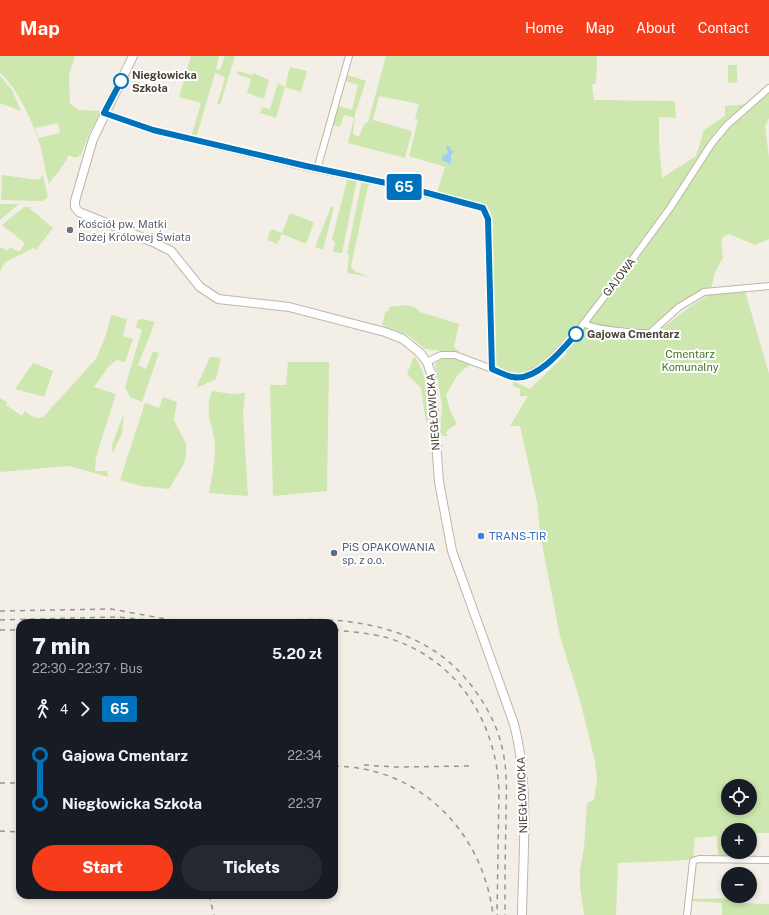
<!DOCTYPE html>
<html lang="en">
<head>
<meta charset="utf-8">
<style>
  body { margin:0; font-family:"Public Sans",sans-serif; background:#242831; color:#f1f3f6; height:100vh; display:flex; flex-direction:column; font-size:15px; white-space:nowrap }
  * { box-sizing:border-box; margin:0 }
  p { font-size:13px; color:#9ea1a6 }
  .icon { flex:none; width:22px; height:22px; fill:none; stroke:currentColor; stroke-width:2; stroke-linecap:round; stroke-linejoin:round }
  .map { position:relative; flex:1; overflow:hidden }
  .sheet { position:absolute; left:16px; top:563px; width:322px; height:280px; display:flex; flex-direction:column; background:#171b24; border-radius:12px; box-shadow:0 2px 6px #0003 }
  .sheet>* { flex:none }
  .badge { padding:0 8px; border-radius:3px; font-size:14px; line-height:26px }
  .fabs { position:absolute; left:721px; top:723px; display:grid; gap:8px }
  .fabs a { display:grid; place-items:center; width:36px; height:36px; border-radius:50%; background:#171b24; box-shadow:0 2px 6px #0003; font-size:20px }
  .map>.badge { position:absolute; translate:-50% -50%; box-shadow:0 0 0 2px #fff }
  .legs { display:flex; align-items:center; gap:6px; height:44px; padding:0 16px; font-size:13px }
  .legs p { margin-inline-start:auto }
  .head { display:flex; align-items:center; justify-content:space-between; height:68px; padding:0 16px }
  h1 { font-size:22px; font-weight:800; line-height:30px }
  .button { display:flex; gap:8px; margin-top:auto; padding:8px 16px }
  .button a { flex:1; height:46px; border-radius:24px; background:#f63c1a; color:#fff; font-size:16px; font-weight:800; line-height:46px; text-align:center }
  .button a+a { background:#242831; color:#f1f3f6 }
  ul { padding:0 16px; list-style:none }
  li { display:flex; align-items:center; gap:14px; height:48px; font-size:15px }
  li i { display:grid; place-items:center; width:6px; height:100%; margin:0 5px; background:currentColor }
  li i::after { content:''; width:10px; height:10px; margin:-5px; border:3px solid; border-radius:50%; background:#171b24 }
  li p { margin-inline-start:auto }
  li:first-child i { background:linear-gradient(#0000 50%,currentColor 0) }
  li:last-child i { background:linear-gradient(currentColor 50%,#0000 0) }
  header { display:flex; align-items:center; gap:24px; box-sizing:border-box; height:56px; padding:0 20px; background:#f63c1a; color:#fff }
  header strong { font-size:19px }
  nav { display:flex; gap:22px; margin-inline-start:auto; font-size:14px }
  .map>svg:first-child { display:block }
  .green { fill:#cde7af; fill-rule:evenodd }
  .water { fill:#a3cfef }
  .lines { fill:none; stroke-linecap:round; stroke-linejoin:round }
  .minor-casing { stroke:#beb7a9; stroke-width:8 }
  .tertiary-casing { stroke:#beb7a9; stroke-width:10 }
  .minor { stroke:#fff; stroke-width:6 }
  .tertiary { stroke:#fff; stroke-width:8 }
  .rail { stroke:#959595; stroke-width:1.5; stroke-dasharray:5 5; stroke-linecap:butt }
  .line-1-casing { stroke:#fff; stroke-width:9 }
  .line-1 { stroke:#0072bc; stroke-width:6 }
  .stop-1-dot { fill:#fff; stroke:#0072bc; stroke-width:2 }
  .worship-dot { fill:#6b7280; stroke:#fff; stroke-width:1.5 }
  .shop-dot { fill:#3f7fe0; stroke:#fff; stroke-width:1.5 }
  .service-dot { fill:#5c6f8a; stroke:#fff; stroke-width:1.5 }
  .labels { text-anchor:middle; dominant-baseline:central; stroke-width:4; stroke-linejoin:round; paint-order:stroke }
  .stop-label { font-size:11px; font-weight:bold; fill:#453f35; stroke:#fff; text-anchor:start }
  .worship-label { font-size:11px; fill:#5b616d; stroke:#fff; text-anchor:start }
  .street-label { font-size:11px; fill:#453f35; stroke:#fff }
  .park-label { font-size:11px; fill:#46762a; stroke:#fff }
  .shop-label { font-size:11px; fill:#366cbe; stroke:#fff; text-anchor:start }
  .service-label { font-size:11px; fill:#4e5e75; stroke:#fff; text-anchor:start }
</style>
</head>
<body>
<header>
<strong>Map</strong>
<nav><a>Home</a><a>Map</a><a>About</a><a>Contact</a></nav>
</header>
<div class="map">
<svg width="769" height="859" viewBox="0 0 769 859">
  <rect width="100%" height="100%" fill="#f3efe6"/>
  <g class="green">
    <path d="M 0,0 L 75,0 L 69,19 L 70,48 L 80,54 L 101,55 L 87,82 L 81,99 L 75,102 L 69,99 C 64,110 56,118 49,128 C 45,116 44,104 41,92 C 34,69 18,32 0,17 ZM 58,67 L 60,77 L 38,82 L 35,72 Z"/>
    <polygon points="191,0 219,0 216,13 220,14 225,0 235,0 220,49 217,48 225,23 223,20 215,17 196,82 191,81 201,47 179,41"/>
    <path d="M 386,0 L 597,0 L 596,27 L 592,29 L 594,44 L 675,45 L 676,62 L 659,61 L 659,86 L 662,122 L 696,100 L 704,74 L 725,60 L 725,50 L 748,48 L 724,69 L 634,197 L 559,293 L 542,308 L 528,316 L 516,319 L 495,312 L 488,156 L 437,137 L 445,111 L 409,100 L 418,64 L 415,63 L 419,48 L 379,40 L 373,64 L 412,75 L 405,102 L 348,87 L 354,62 L 344,59 L 340,71 L 332,69 L 345,18 L 366,25 L 355,58 L 353,78 L 359,81 L 364,68 L 368,66 ZM 345,25 L 358,29 L 352,54 L 339,50 ZM 454,94 L 451,106 L 445,107 L 442,100 Z"/>
    <polygon points="728,9 737,9 737,26 728,27"/>
    <polygon points="290,11 307,15 301,36 285,31 276,62 260,57 262,51 270,53 278,27 285,31"/>
    <polygon points="238,15 252,19 253,17 269,24 264,43 247,37 251,23 237,18"/>
    <polygon points="0,20 12,34 21,55 0,47"/>
    <polygon points="769,35 769,62 765,70 769,102 769,183 755,189 729,178 723,181 721,184 723,202 715,216 711,233 649,274 622,274 587,267 635,207 721,80"/>
    <polygon points="2,119 39,124 43,119 48,141 42,145 1,144"/>
    <polygon points="348,121 357,123 342,197 333,196 335,186 332,183"/>
    <polygon points="362,124 442,142 443,145 417,141 371,128 368,130 351,210 354,215 369,221 347,217 349,199 347,198"/>
    <polygon points="0,148 19,148 0,164"/>
    <polygon points="24,151 33,151 29,152 53,172 36,194 33,192 4,207 0,216 0,191 8,195 10,191 19,196 25,187 2,169"/>
    <polygon points="331,151 334,151 323,194 315,191"/>
    <polygon points="290,157 314,166 306,188 282,178 277,188 267,184 271,173 282,177"/>
    <path d="M 745,235 L 769,318 L 769,777 L 750,777 L 750,774 L 728,774 L 728,796 L 750,795 L 750,802 L 711,802 L 711,799 L 718,799 L 717,780 L 695,782 L 693,800 L 702,800 L 702,802 L 673,805 L 618,807 L 616,859 L 584,859 L 580,831 L 580,813 L 584,792 L 587,747 L 594,744 L 597,723 L 595,705 L 581,648 L 560,580 L 541,483 L 537,446 L 520,370 L 510,370 L 528,340 L 520,340 L 520,333 L 513,330 L 513,325 L 530,333 L 567,297 L 564,295 L 586,271 L 656,280 L 660,270 L 664,271 L 691,250 L 712,237 ZM 728,730 L 750,730 L 750,752 L 728,752 Z"/>
    <polygon points="406,249 414,251 420,256 459,268 454,291 460,296 441,295 425,293 408,279 382,269 385,257 389,254 389,251"/>
    <path d="M 111,259 L 127,263 L 123,280 L 133,283 L 125,306 L 117,304 L 109,310 L 94,331 L 116,338 L 96,401 L 95,415 L 107,415 L 108,421 L 70,410 L 0,416 L 0,342 L 7,346 L 6,349 L 22,360 L 25,355 C 31,359 35,364 43,361 L 96,303 L 106,279 Z"/>
    <polygon points="142,263 155,266 138,309 146,313 153,295 159,297 142,346 130,341 125,331 142,274 136,271 138,264"/>
    <path d="M 414,300 C 429,321 427,340 428,364 L 426,367 L 421,332 L 407,318 Z"/>
    <polygon points="210,301 221,302 216,323 196,332"/>
    <path d="M 442,301 L 451,301 L 473,308 C 456,316 456,323 446,339 L 450,354 L 457,368 L 449,373 L 446,377 L 448,380 L 443,380 L 440,377 L 442,350 L 435,308 Z"/>
    <polygon points="288,306 329,306 327,435 273,440 270,329 286,329"/>
    <polygon points="33,307 53,315 44,341 15,333"/>
    <path d="M 212,335 L 232,338 L 245,337 L 243,356 L 248,440 L 209,437 C 212,421 215,406 215,390 C 214,369 203,357 212,335 Z"/>
    <polygon points="163,341 177,346 174,364 186,388 186,400 184,408 169,433 140,430 120,424 145,347 159,352"/>
    <polygon points="124,357 122,377 113,397 112,389"/>
    <polygon points="737,842 743,847 769,848 769,859 722,859 722,847 690,845 690,843"/>
  </g>
  <polygon class="water" points="448,89 452,95 455,95 452,98 451,108 442,105 442,100 448,97 446,91"/>
  <g class="lines">
    <g class="minor-casing">
      <g id="minor">
        <polyline points="105,57 153,74 306,111 405,131 483,152 488,163 492,313"/>
        <polyline points="317,113 349,0"/>
        <path d="M 584,267 C 593,274 637,277 650,277 L 679,251 L 704,236 L 769,230"/>
        <polyline points="427,306 441,299 455,299 516,322 528,319 544,310 571,284 621,219 670,152 712,87 727,69 769,32"/>
        <polyline points="687,859 693,805 699,803 768,804"/>
      </g>
    </g>
    <g class="tertiary-casing">
      <path id="tertiary" d="M 133,0 L 93,83 L 75,145 L 75,151 L 79,156 L 153,186 L 171,195 L 200,231 L 218,243 L 289,251 L 385,276 L 403,283 L 420,297 L 427,306 L 431,317 L 439,426 L 452,495 L 514,668 C 530,730 523,796 522,859"/>
    </g>
    <use href="#minor" class="minor"/>
    <use href="#tertiary" class="tertiary"/>
    <g class="rail">
      <polyline points="0,555 111,553 188,567"/>
      <polyline points="0,564 116,561 148,564"/>
      <path d="M 258,567 C 336,557 428,565 476,636 C 489,654 499,674 503,696 C 508,719 506,742 506,765 C 505,797 505,828 505,859"/>
      <polyline points="0,574 20,574"/>
      <path d="M 334,574 C 352,576 371,577 388,582 C 457,603 496,665 499,734 L 497,859"/>
      <polyline points="364,709 395,711 473,710"/>
      <path d="M 334,710 C 420,711 483,776 493,859"/>
      <polyline points="0,727 20,727"/>
      <polyline points="0,775 20,776"/>
      <polyline points="209,839 214,859"/>
    </g>
  </g>
  <g class="lines">
    <g class="line-1-casing">
      <path id="line-1" d="M 121,25 L 104,57 L 153,74 L 306,110 L 405,131 L 483,152 L 488,163 L 492,313 C 499,316 506,320 513,321 C 536,326 563,293 576,278"/>
    </g>
    <use href="#line-1" class="line-1"/>
  </g>
  <g class="stop-1-dot">
    <circle cx="121" cy="25" r="7"/>
    <circle cx="576" cy="278" r="7"/>
  </g>
  <circle class="worship-dot" cx="70" cy="174" r="4"/>
  <circle class="shop-dot" cx="481" cy="480" r="4"/>
  <circle class="service-dot" cx="334" cy="497" r="4"/>
  <g class="labels">
    <g class="stop-label">
      <text x="132" y="19">Niegłowicka<tspan x="132" dy="13">Szkoła</tspan></text>
      <text x="587" y="278">Gajowa Cmentarz</text>
    </g>
    <g class="worship-label">
      <text x="78" y="168">Kościół pw. Matki<tspan x="78" dy="13">Bożej Królowej Świata</tspan></text>
    </g>
    <g class="street-label">
      <text transform="translate(619 221) rotate(-52)">GAJOWA</text>
      <text transform="translate(433 356) rotate(-94)">NIEGŁOWICKA</text>
      <text transform="translate(522 739) rotate(-92)">NIEGŁOWICKA</text>
    </g>
    <g class="park-label">
      <text x="690" y="298">Cmentarz<tspan x="690" dy="13">Komunalny</tspan></text>
    </g>
    <g class="shop-label">
      <text x="489" y="480">TRANS-TIR</text>
    </g>
    <g class="service-label">
      <text x="342" y="491">PiS OPAKOWANIA<tspan x="342" dy="13">sp. z o.o.</tspan></text>
    </g>
  </g>
</svg>
<div class="fabs">
<a><svg class="icon" aria-label="locate" viewBox="0 0 24 24"><circle cx="12" cy="12" r="6"/><path d="M12 2v4M12 18v4M2 12h4M18 12h4"/></svg></a>
<a>+</a>
<a>−</a>
</div>
<b class="badge" style="left:404px;top:131px;background:#0072bc;color:#fff">65</b>
<section class="sheet">
<div class="head"><div><h1>7 min</h1><p>22:30 – 22:37 · Bus</p></div><b>5.20 zł</b></div>
<div class="legs"><svg class="icon" aria-label="walk" viewBox="0 0 24 24"><circle cx="13" cy="4" r="2"/><path d="M13 8l-2 6 4 7M11 14l-3 7M7 12l3-4h3l4 4"/></svg>4<svg class="icon" aria-label="forward" viewBox="0 0 24 24"><path d="M9 5l7 7-7 7"/></svg><b class="badge" style="background:#0072bc;color:#fff">65</b></div>
<ul>
<li><i style="color:#0072bc"></i><b>Gajowa Cmentarz</b><p>22:34</p></li>
<li><i style="color:#0072bc"></i><b>Niegłowicka Szkoła</b><p>22:37</p></li>
</ul>
<div class="button"><a>Start</a><a>Tickets</a></div>
</section>
</div>
</body>
</html>
